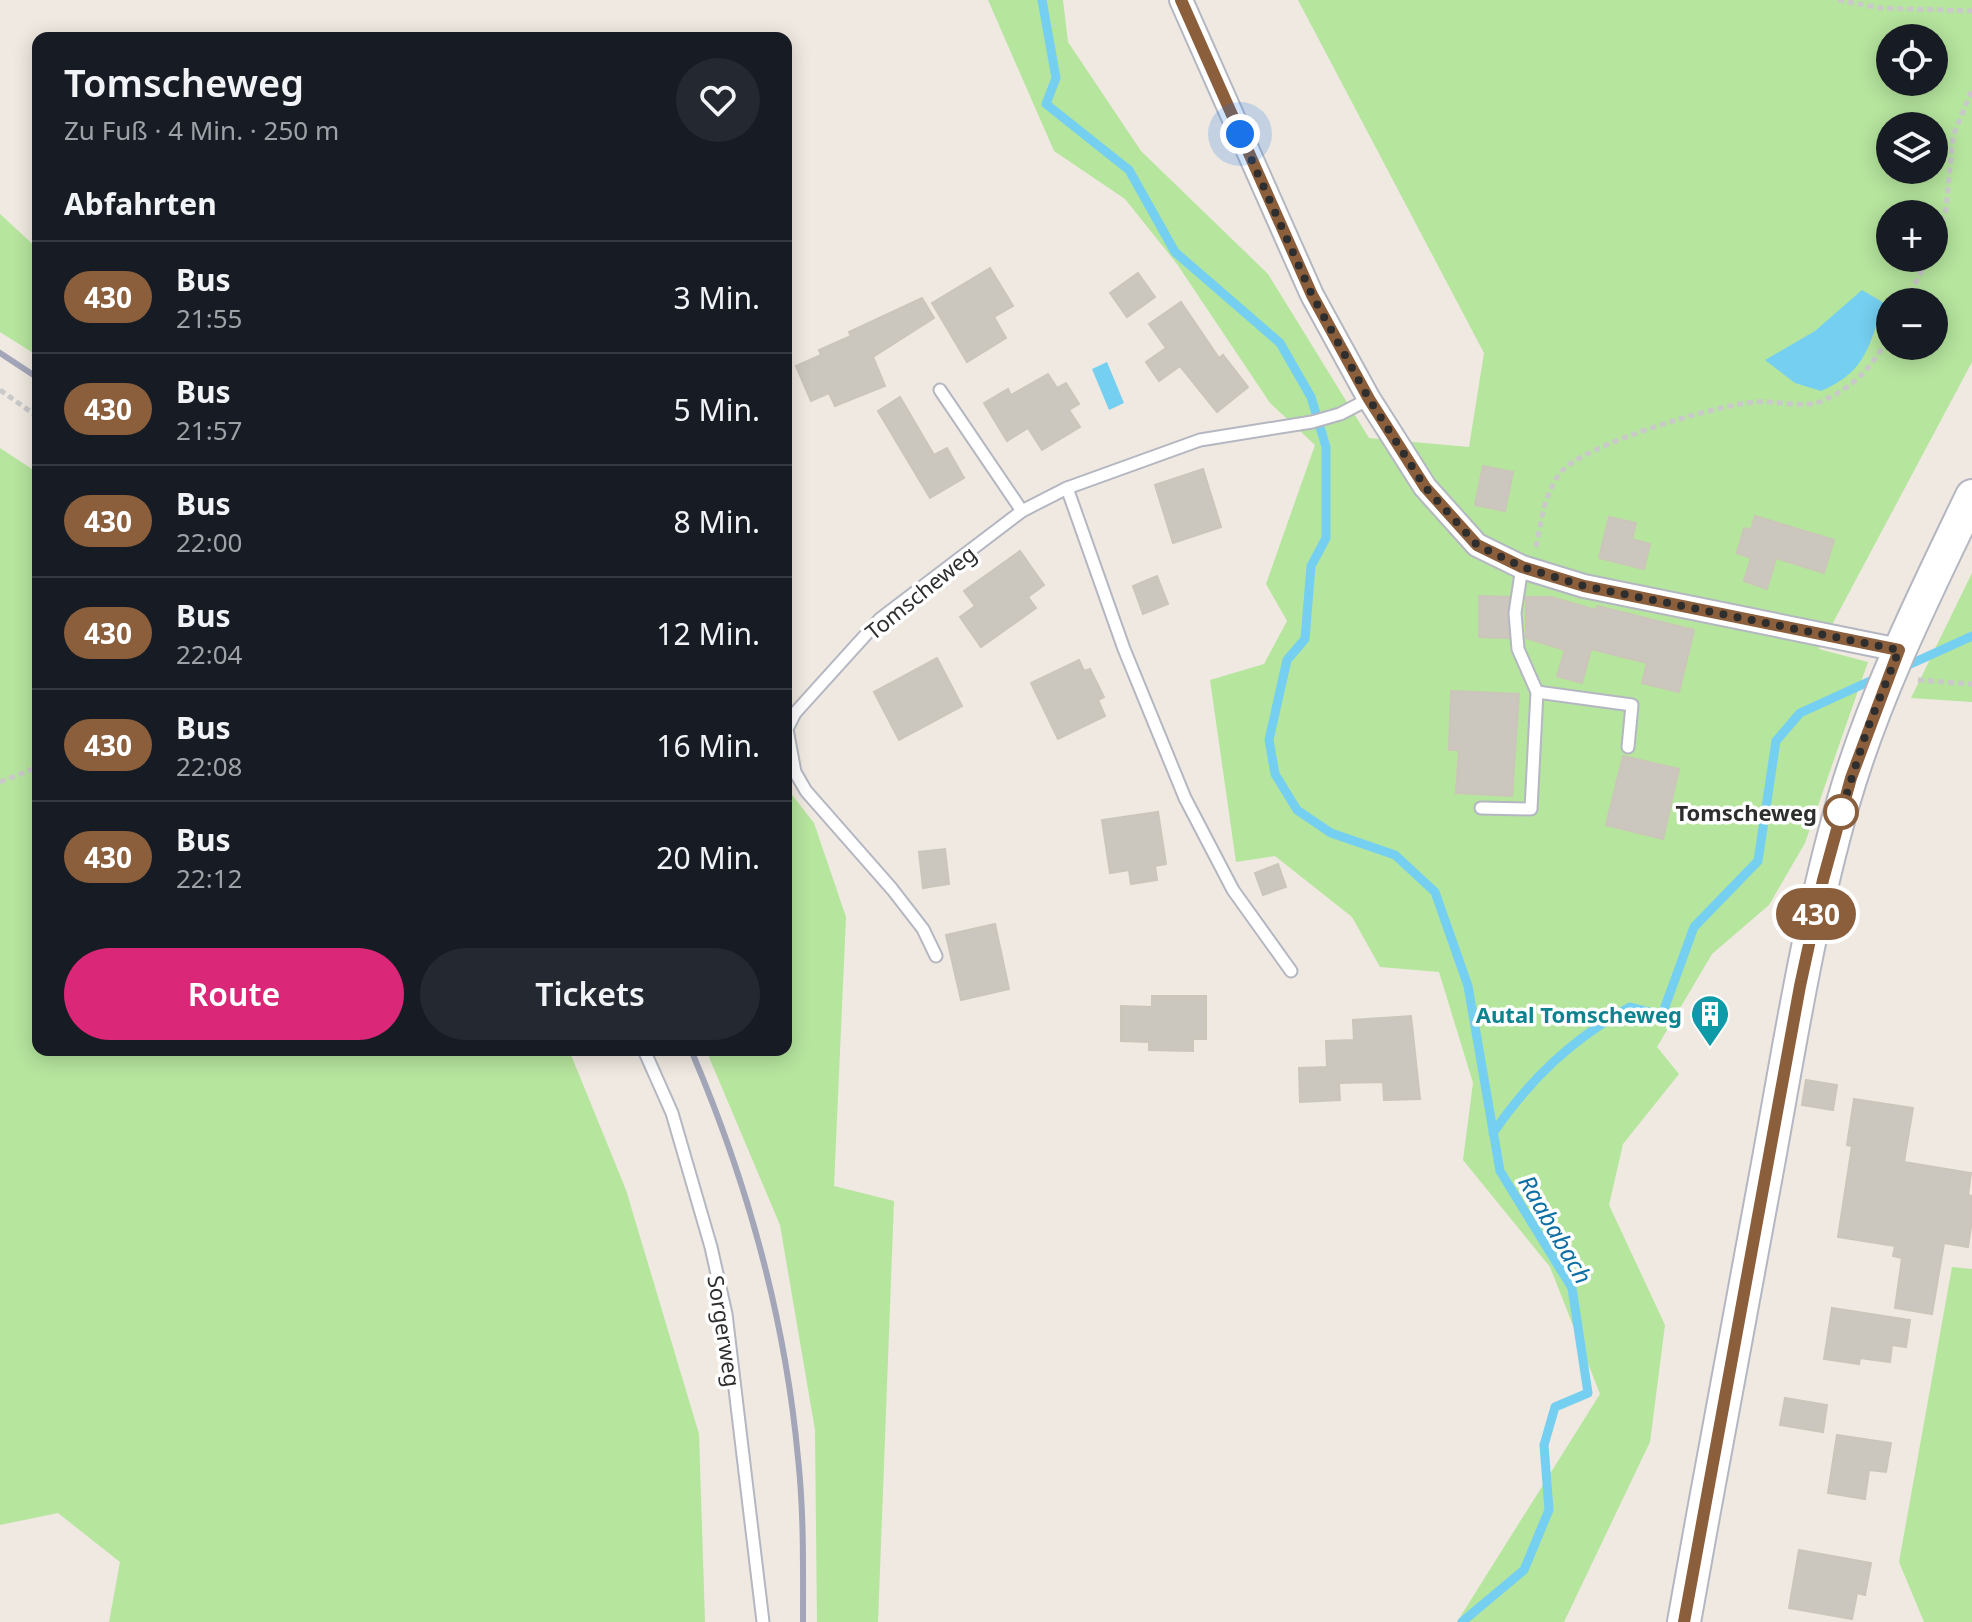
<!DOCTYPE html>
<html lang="de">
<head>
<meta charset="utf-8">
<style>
  body { margin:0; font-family:"Noto Sans",sans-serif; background:#242831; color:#f1f3f6; height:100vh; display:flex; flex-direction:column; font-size:30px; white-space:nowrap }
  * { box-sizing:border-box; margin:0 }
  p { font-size:26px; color:#9ea1a6 }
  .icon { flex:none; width:44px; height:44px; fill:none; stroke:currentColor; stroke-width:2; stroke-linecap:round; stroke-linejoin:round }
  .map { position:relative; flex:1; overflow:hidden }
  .drawer { position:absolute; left:32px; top:32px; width:760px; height:1024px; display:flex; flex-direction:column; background:#171b24; border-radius:16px; box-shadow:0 4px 20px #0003 }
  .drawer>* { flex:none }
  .badge { padding:0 16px; border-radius:26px; font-size:28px; line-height:52px }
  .fabs { position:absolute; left:1876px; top:24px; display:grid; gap:16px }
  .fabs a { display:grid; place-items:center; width:72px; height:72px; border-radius:50%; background:#171b24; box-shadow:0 4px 20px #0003; font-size:40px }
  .you { position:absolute; width:40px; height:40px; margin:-20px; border:6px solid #fff; border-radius:50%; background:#1a73e8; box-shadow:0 0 0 12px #1a73e833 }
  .map>.badge { position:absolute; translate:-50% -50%; box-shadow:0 0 0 4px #fff }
  h2 { padding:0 32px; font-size:30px; line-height:72px }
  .round { display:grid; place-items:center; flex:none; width:84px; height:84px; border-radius:42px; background:#242831 }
  .headline { display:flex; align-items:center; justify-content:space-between; height:136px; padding:0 32px }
  h1 { font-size:38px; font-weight:600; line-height:60px }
  .button { display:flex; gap:16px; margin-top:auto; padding:16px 32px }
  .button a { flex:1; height:92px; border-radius:48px; background:#db2777; color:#fff; font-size:32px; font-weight:600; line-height:92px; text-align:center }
  .button a+a { background:#242831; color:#f1f3f6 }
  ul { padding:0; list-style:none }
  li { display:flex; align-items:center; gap:24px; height:112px; padding:0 32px; border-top:2px solid #363941 }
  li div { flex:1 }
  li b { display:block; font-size:30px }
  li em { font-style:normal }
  li .badge { min-width:88px; font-weight:700; text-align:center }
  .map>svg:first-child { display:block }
  .green { fill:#b6e59e; fill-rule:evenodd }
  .water { fill:#75cff0 }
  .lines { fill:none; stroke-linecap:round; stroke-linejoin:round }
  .stream { stroke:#75cff0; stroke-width:9 }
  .building { fill:#cbc7bf; stroke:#cbc5ba; stroke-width:2 }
  .service-casing { stroke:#b4b7c1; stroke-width:15 }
  .minor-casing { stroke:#b4b7c1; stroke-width:26 }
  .secondary-casing { stroke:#b4b7c1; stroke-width:36 }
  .path { stroke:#c9c9c9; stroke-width:5; stroke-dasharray:6 4; stroke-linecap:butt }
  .service { stroke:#fff; stroke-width:11 }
  .minor { stroke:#fff; stroke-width:22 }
  .secondary { stroke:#fff; stroke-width:32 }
  .rail { stroke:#a3a6b8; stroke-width:6 }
  .line-casing { stroke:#fff; stroke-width:18 }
  .line { stroke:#8b5e3c; stroke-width:12 }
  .walk { stroke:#2e2e2e; stroke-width:8; stroke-dasharray:0 14.4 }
  .stop-dot { fill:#fff; stroke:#8b5e3c; stroke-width:4 }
  .labels { text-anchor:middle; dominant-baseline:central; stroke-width:7; stroke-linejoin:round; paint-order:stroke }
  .street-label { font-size:22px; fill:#2e2e2e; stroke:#fff }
  .stop-label { font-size:22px; font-weight:bold; fill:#2e2e2e; stroke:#fff; text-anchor:end }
  .culture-label { font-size:22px; font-weight:bold; fill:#0d838f; stroke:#fff; text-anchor:end }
  .water-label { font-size:24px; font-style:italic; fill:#0d6fa3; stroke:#fff }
</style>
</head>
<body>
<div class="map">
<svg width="1972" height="1622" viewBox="0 0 1972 1622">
  <rect width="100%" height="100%" fill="#efe9e1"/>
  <g class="green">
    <path d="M 988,0 L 1063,0 L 1068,42 L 1141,151 L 1268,274 L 1369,438 L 1469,447 L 1484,353 L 1298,0 L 1972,0 L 1972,362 L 1819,649 L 1868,662 L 1805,843 L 1769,905 L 1712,954 L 1657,1047 L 1679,1074 L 1623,1144 L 1609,1205 L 1665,1325 L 1650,1442 L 1564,1622 L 1457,1622 L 1600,1394 L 1550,1267 L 1463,1160 L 1473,1083 L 1439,972 L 1380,967 L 1352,917 L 1275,856 L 1236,862 L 1210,680 L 1264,664 L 1287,621 L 1266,584 L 1315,445 L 1270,403 L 1177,264 L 1125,199 L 1054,151 ZM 1890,38 L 1934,38 L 1934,82 L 1890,82 ZM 1890,126 L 1934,126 L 1934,170 L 1890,170 ZM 1890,214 L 1934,214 L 1934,258 L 1890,258 ZM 1890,302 L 1934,302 L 1934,346 L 1890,346 Z"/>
    <polygon points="0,214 38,249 38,356 0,332"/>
    <polygon points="0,448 38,473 38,1050 569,1050 626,1190 699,1434 705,1622 109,1622 120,1562 58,1513 0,1525"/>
    <polygon points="1972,573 1972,702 1911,698"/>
    <polygon points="786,787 814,823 846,917 834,1186 894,1201 878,1622 817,1622 815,1430 780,1225 706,1050 786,1050"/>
    <polygon points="1952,1267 1972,1269 1972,1622 1924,1622 1899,1562"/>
  </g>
  <g class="water">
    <path d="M 1862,290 L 1884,303 C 1868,347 1867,371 1821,391 L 1795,383 L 1765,360 L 1815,331 Z"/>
    <polygon points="1107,362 1124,403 1109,410 1092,369"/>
  </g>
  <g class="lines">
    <g class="stream">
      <polyline points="1042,0 1056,78 1046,104 1129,170 1175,252 1280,343 1311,397 1326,447 1326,538 1311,566 1305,639 1287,660 1269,740 1275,774 1297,810 1331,833 1395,855 1435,892 1468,986 1500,1171 1572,1288 1588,1393 1555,1407 1544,1445 1549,1510 1524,1570 1462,1622"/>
      <polyline points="1904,667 1972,636"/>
      <path d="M 1493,1133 C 1530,1079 1572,1039 1630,1007 L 1662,1015 L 1694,927 L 1758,861 L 1776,741 L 1800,713 L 1879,677"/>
    </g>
  </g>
  <g class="building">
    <polygon points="990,268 1013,306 994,317 1006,338 967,362 932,303"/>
    <polygon points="1138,273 1155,297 1127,317 1110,293"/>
    <polygon points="922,298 934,318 873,357 885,386 835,406 829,393 811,401 796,366 821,355 819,350 851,336 849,332"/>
    <polygon points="1181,302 1219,358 1223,355 1248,387 1217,412 1180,366 1159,381 1146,362 1166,348 1149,324"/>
    <polygon points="1048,374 1057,388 1066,383 1079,404 1069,410 1080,427 1042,450 1028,428 1007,441 984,403 1008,389 1011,395"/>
    <polygon points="900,397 934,455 947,448 964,478 930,498 878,411"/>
    <polygon points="1483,466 1513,472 1505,511 1475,505"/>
    <polygon points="1203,469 1221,527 1173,543 1155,485"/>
    <polygon points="1755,516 1834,540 1824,573 1776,558 1767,589 1744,581 1751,558 1737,553 1744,528 1751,530"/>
    <polygon points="1609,517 1636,523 1632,539 1650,544 1644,569 1599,558"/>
    <polygon points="1020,551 1044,585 1028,597 1036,608 981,647 960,617 975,606 964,591"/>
    <polygon points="1157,576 1168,604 1143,614 1133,586"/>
    <polygon points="1479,596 1509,597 1509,638 1479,637"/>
    <polygon points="1526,597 1551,597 1596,610 1597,606 1694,630 1679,692 1642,683 1647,663 1591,649 1582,683 1557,676 1565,650 1526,638"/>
    <polygon points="937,658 962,706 899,740 874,692"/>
    <polygon points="1079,660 1084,671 1090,669 1104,697 1098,700 1105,716 1058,739 1031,683"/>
    <polygon points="1451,691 1519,694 1512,796 1456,793 1459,750 1449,750"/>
    <polygon points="1623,756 1679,769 1663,839 1606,825"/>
    <polygon points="1158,812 1166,864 1155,866 1157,880 1131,884 1129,870 1110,873 1102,820"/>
    <polygon points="945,849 949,884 923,888 919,852"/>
    <polygon points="1278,864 1286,887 1263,895 1255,873"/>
    <polygon points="995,924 1009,989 961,1000 946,935"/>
    <polygon points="1152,996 1206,996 1206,1039 1193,1039 1193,1051 1149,1050 1149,1042 1121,1041 1121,1006 1152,1007"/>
    <polygon points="1411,1016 1420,1099 1384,1100 1383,1082 1339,1083 1340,1100 1300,1102 1299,1068 1327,1067 1326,1041 1354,1040 1353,1020"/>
    <polygon points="1806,1080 1837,1085 1833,1110 1802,1105"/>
    <polygon points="1854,1099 1913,1108 1904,1162 1971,1173 1968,1195 1972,1196 1972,1220 1968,1247 1944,1243 1932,1314 1895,1308 1902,1258 1893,1256 1895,1246 1838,1237 1852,1146 1847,1145"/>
    <polygon points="1832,1308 1910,1320 1906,1347 1892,1345 1890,1362 1860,1358 1859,1364 1824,1359"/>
    <polygon points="1785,1398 1827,1405 1823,1432 1780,1425"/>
    <polygon points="1837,1435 1891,1443 1886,1472 1869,1470 1865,1499 1828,1493"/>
    <polygon points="1799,1550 1871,1563 1865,1595 1857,1593 1852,1619 1789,1608"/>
  </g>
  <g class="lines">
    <g class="service-casing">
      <g id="service">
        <polyline points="940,390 1022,511"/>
        <polyline points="1067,488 1124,649 1185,798 1233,890 1291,971"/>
        <polyline points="1537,692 1632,705 1628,747"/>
        <polyline points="1481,808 1531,809 1537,692 1518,649 1515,613 1522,567"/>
        <polyline points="936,956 923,929 892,889 806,791 795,772 787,729 795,713 880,619 1022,511 1067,488 1200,440 1312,422 1340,414 1369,399"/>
        <polyline points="644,1050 672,1113 711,1247 726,1314 763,1622"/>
      </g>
    </g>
    <g class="minor-casing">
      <polyline id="minor" points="1181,0 1312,295 1369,399 1425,487 1477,545 1522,567 1584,586 1899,650"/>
    </g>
    <g class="secondary-casing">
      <path id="secondary" d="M 1684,1622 C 1711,1469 1740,1316 1768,1164 C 1790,1043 1809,921 1843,803 C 1874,696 1924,596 1972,496"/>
    </g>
    <g class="path">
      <polyline points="1838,0 1880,8 1972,11"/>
      <polyline points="1934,241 1946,210 1953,136 1972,90"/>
      <polyline points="1906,302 1928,258"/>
      <polyline points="0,390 38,417"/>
      <path d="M 1536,547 C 1541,522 1544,493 1561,472 C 1585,444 1716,405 1755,402 C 1775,400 1804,409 1822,401 C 1855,387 1875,364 1890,333"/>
      <polyline points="1918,680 1972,684"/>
      <polyline points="0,782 38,767"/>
    </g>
    <use href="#service" class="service"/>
    <use href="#minor" class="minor"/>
    <use href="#secondary" class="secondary"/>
    <g class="rail">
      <polyline points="0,353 38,378"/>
      <path d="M 691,1050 C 747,1181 785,1316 798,1458 C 804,1513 803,1568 803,1622"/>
    </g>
  </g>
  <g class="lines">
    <g class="line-casing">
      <polyline id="line" points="1181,0 1312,295 1369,399 1425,487 1477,545 1522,567 1584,586 1899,650 1851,778 1823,880 1800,986 1684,1622"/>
    </g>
    <use href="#line" class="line"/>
    <polyline class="walk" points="1240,134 1312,295 1369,399 1425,487 1477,545 1522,567 1584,586 1899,650 1867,730 1841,812"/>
  </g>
  <defs>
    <g id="building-pin" transform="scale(2)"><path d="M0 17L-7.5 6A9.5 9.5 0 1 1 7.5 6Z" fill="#0f9aa8" stroke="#fff"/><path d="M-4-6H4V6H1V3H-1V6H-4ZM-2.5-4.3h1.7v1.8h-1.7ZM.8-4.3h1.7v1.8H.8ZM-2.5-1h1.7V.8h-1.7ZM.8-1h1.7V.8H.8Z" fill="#fff"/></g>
  </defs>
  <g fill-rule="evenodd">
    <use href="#building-pin" x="1710" y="1014"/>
  </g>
  <circle class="stop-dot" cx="1841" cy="812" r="16"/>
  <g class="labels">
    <g class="street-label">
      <text transform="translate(920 592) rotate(-39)">Tomscheweg</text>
      <text transform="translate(725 1331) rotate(81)">Sorgerweg</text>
    </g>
    <g class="stop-label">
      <text x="1817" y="812">Tomscheweg</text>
    </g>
    <g class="culture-label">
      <text x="1682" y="1014">Autal Tomscheweg</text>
    </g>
    <g class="water-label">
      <text transform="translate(1556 1229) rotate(60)">Raababach</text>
    </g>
  </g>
</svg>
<div class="fabs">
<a><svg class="icon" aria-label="locate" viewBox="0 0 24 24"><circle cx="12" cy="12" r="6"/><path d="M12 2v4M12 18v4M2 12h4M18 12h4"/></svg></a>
<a><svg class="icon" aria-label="layers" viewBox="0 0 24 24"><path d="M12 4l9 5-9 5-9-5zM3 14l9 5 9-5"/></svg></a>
<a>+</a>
<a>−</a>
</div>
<div class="you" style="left:1240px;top:134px"></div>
<b class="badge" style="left:1816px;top:914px;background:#8b5e3c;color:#fff">430</b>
<section class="drawer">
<div class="headline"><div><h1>Tomscheweg</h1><p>Zu Fuß · 4 Min. · 250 m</p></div><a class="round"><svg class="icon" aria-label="heart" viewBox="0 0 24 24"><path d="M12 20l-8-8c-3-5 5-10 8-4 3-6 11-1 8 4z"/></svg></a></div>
<h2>Abfahrten</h2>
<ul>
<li><span class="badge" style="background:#8b5e3c;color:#fff">430</span><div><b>Bus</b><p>21:55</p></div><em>3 Min.</em></li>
<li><span class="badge" style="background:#8b5e3c;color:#fff">430</span><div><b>Bus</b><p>21:57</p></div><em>5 Min.</em></li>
<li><span class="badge" style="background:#8b5e3c;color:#fff">430</span><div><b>Bus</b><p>22:00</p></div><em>8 Min.</em></li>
<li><span class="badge" style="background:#8b5e3c;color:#fff">430</span><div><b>Bus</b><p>22:04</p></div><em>12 Min.</em></li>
<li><span class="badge" style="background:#8b5e3c;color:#fff">430</span><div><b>Bus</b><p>22:08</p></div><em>16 Min.</em></li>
<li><span class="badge" style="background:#8b5e3c;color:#fff">430</span><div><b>Bus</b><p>22:12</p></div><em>20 Min.</em></li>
</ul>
<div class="button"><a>Route</a><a>Tickets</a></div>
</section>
</div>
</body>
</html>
